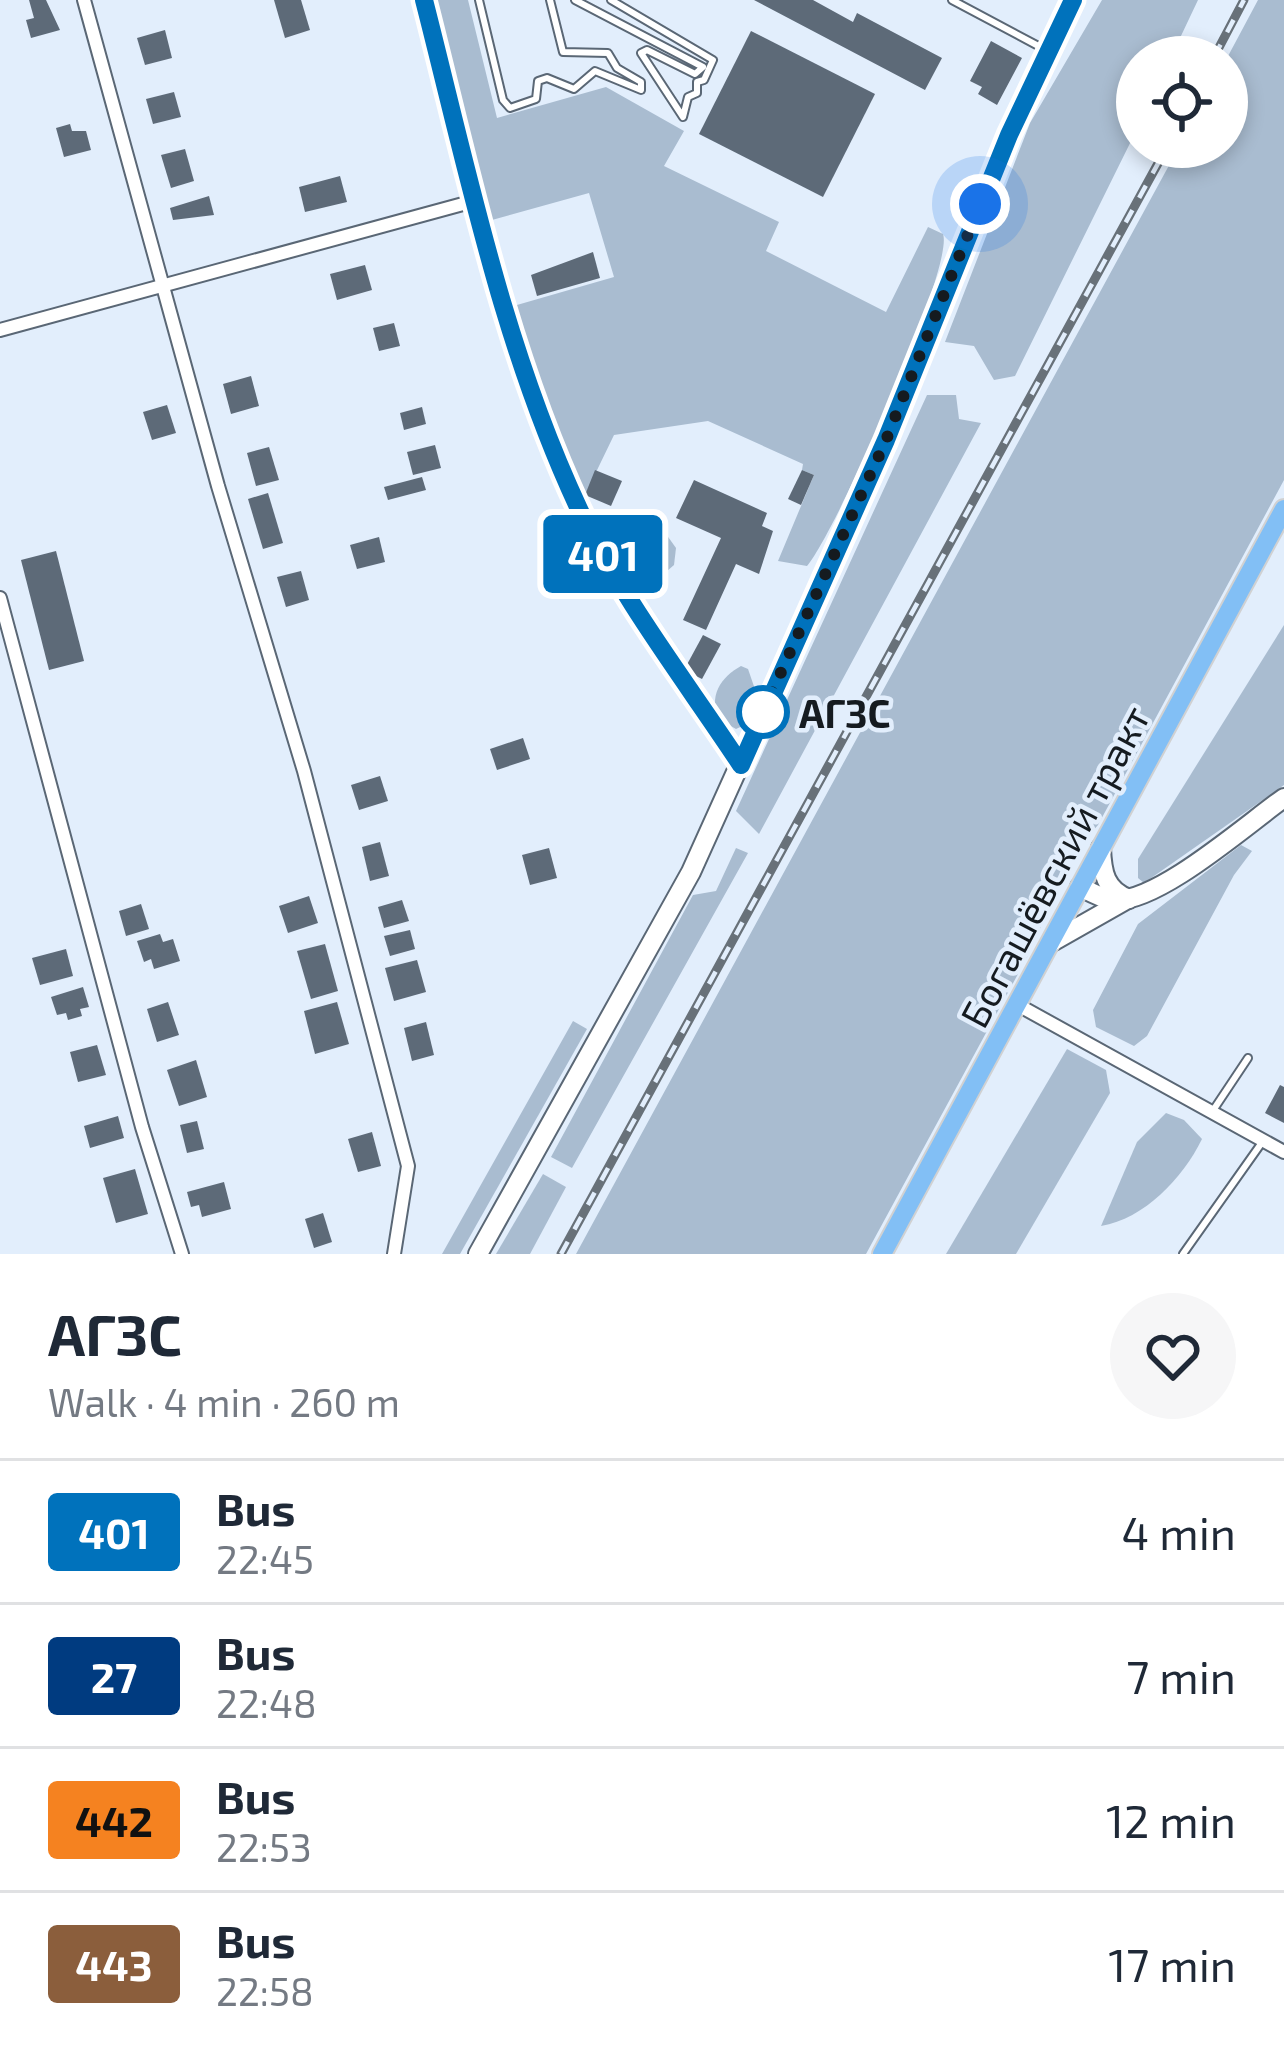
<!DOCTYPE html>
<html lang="en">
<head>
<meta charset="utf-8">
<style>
  body { margin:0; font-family:"Exo 2",sans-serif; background:#f6f6f7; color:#1f2937; height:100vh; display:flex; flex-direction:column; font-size:45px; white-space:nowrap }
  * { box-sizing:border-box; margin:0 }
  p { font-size:39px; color:#747a83 }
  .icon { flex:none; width:66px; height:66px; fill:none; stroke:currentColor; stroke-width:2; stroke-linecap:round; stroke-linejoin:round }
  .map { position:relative; height:1254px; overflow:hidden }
  .sheet { display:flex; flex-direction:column; background:#fff; flex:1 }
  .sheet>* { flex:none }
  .badge { padding:0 24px; border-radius:9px; font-size:42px; line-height:78px }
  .fabs { position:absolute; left:1116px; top:36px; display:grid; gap:24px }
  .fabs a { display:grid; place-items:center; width:132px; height:132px; border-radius:50%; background:#fff; box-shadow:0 6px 18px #0003; font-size:60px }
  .you { position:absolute; width:60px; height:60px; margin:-30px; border:9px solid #fff; border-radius:50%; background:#1a73e8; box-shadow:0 0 0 18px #1a73e833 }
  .map>.badge { position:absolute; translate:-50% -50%; box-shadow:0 0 0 6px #fff }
  .round { display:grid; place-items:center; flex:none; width:126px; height:126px; border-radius:63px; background:#f6f6f7 }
  .overview { display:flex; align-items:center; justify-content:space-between; height:204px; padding:0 48px }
  h1 { font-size:57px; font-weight:700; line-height:90px }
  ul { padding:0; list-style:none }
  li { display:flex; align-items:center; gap:36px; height:144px; padding:0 48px; border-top:3px solid #e0e1e3 }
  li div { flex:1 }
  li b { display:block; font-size:45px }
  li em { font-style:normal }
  li .badge { min-width:132px; font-weight:700; text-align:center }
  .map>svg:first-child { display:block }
  .green { fill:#a9bcd0 }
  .building { fill:#5d6a78 }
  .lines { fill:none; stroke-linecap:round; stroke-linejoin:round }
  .lane-casing { stroke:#5a6775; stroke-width:10 }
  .street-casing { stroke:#5a6775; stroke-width:16 }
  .secondary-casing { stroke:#5a6775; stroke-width:22 }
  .primary-casing { stroke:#d0d1d2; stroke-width:22 }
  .lane { stroke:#fff; stroke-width:6 }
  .street { stroke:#fff; stroke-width:12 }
  .secondary { stroke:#fff; stroke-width:18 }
  .primary { stroke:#82bff5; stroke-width:18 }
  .rail-casing { stroke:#687179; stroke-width:9 }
  .rail { stroke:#e2eefc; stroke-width:4.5; stroke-dasharray:14; stroke-linecap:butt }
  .line-casing { stroke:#fff; stroke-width:27 }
  .line { stroke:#0072bc; stroke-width:18 }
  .walk { stroke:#151b20; stroke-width:12; stroke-dasharray:0 21.6 }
  .stop-dot { fill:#fff; stroke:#0072bc; stroke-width:6 }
  .labels { text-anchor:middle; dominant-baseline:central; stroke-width:9; stroke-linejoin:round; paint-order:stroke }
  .stop-label { font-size:39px; font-weight:bold; fill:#151b20; stroke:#e2eefc; text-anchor:start }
  .street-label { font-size:39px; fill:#151b20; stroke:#e2eefc }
</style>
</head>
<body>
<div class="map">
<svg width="1284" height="1254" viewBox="0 0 1284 1254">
  <rect width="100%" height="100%" fill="#e2eefc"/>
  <g class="green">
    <path d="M 435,0 L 468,0 L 497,118 L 606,87 L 684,131 L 664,166 L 779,222 L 766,251 L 886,312 L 928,227 L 943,234 C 955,266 835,534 807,566 L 778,561 L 814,475 L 802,470 L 803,464 L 708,421 L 614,435 L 585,495 L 575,482 L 535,393 L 510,307 L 614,277 L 589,193 L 492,220 Z"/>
    <polygon points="1102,0 1198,0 1171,57 1137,57 1137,129 1015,376 994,380 974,346 945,342 1030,123"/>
    <polygon points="1258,0 1284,0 1284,480 1098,825 1074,852 1053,890 1037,939 866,1254 576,1254 1179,147 1227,147 1227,58"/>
    <polygon points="927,395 956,395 959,419 981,423 759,834 736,811"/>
    <polygon points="629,517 666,534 676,548 674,565 645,590 632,579 609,538 613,521"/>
    <polygon points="1284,625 1284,785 1144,883 1138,878 1138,859"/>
    <path d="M 741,666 L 748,669 L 759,701 L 751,722 L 736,729 L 720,720 C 707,697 721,677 741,666 Z"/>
    <polygon points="1241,845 1252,851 1234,875 1147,1036 1134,1046 1096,1027 1093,1010 1138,924"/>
    <polygon points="736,848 748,853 572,1168 551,1157 693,895 716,891"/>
    <polygon points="573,1021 587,1029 460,1254 442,1254"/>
    <polygon points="1067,1049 1106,1070 1110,1093 1016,1254 946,1254"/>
    <path d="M 1166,1113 L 1184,1120 L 1202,1139 C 1183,1178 1144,1219 1101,1226 L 1137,1142 Z"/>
    <polygon points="543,1174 566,1187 530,1254 496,1254"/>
  </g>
  <g class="building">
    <polygon points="29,0 46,0 60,30 31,38 26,20 34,18"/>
    <polygon points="274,0 301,0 310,30 285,38"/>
    <polygon points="754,0 813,0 853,22 857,13 942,58 925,90"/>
    <polygon points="165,30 172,58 145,65 137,38"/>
    <polygon points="751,31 875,94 823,197 699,134"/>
    <polygon points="991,41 1022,58 997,105 978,94 982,87 970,81"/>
    <polygon points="174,92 181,117 153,124 146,99"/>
    <polygon points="70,124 72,131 86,131 91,150 64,157 56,128"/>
    <polygon points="185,149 194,181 171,188 161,155"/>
    <polygon points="340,176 347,202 305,212 299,187"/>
    <polygon points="209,196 214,215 173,220 170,208"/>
    <polygon points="593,252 600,278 537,296 531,275"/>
    <polygon points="365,265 372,290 337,300 330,274"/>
    <polygon points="394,323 400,346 379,351 373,328"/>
    <polygon points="251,376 259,406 231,414 223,384"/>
    <polygon points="167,405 176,433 152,440 143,412"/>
    <polygon points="422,407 426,424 404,430 400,413"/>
    <polygon points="435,445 441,468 413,475 407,452"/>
    <polygon points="269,447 279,480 256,486 247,453"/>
    <polygon points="595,470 622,481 611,506 585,495"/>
    <polygon points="802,470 814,475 801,505 788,499"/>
    <polygon points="422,477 426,490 388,500 384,487"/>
    <polygon points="694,480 767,513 762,526 773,531 759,574 736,564 706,630 683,620 721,538 676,518"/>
    <polygon points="268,493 283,543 263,549 248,499"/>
    <polygon points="379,537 385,562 357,569 350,545"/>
    <polygon points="56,551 84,661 49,670 21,560"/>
    <polygon points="301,571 309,600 286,607 277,577"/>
    <polygon points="703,635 721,644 702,679 684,670"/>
    <polygon points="523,738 530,759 497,770 490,749"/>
    <polygon points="380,776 388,801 359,810 351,785"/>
    <polygon points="380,842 389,876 370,881 362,847"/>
    <polygon points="549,848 557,878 530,885 522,855"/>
    <polygon points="309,896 318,923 288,933 279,906"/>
    <polygon points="402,900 409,921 384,928 378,907"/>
    <polygon points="141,904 149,929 126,936 119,911"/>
    <polygon points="410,930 415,949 390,956 384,936"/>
    <polygon points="160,934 163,942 173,939 180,961 154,969 151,959 144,962 137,941"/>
    <polygon points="325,944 338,991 311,999 297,951"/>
    <polygon points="66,949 73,976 40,985 32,958"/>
    <polygon points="417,960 426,992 394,1001 385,968"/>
    <polygon points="83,987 89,1007 80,1009 82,1016 68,1020 66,1013 57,1015 51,997"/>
    <polygon points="168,1002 179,1035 157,1042 147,1009"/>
    <polygon points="337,1002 349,1044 315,1054 304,1011"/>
    <polygon points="426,1022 434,1055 412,1061 404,1028"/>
    <polygon points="97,1045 106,1075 78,1082 70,1052"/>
    <polygon points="196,1060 207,1097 179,1106 167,1070"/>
    <polygon points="1280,1085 1284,1087 1284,1123 1265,1113"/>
    <polygon points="118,1116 124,1138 90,1148 84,1126"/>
    <polygon points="197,1121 204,1149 187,1153 180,1125"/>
    <polygon points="372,1132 381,1166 358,1172 348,1139"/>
    <polygon points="135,1169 148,1214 116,1223 103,1178"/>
    <polygon points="224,1182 231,1209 202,1217 199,1205 191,1207 187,1192"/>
    <polygon points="323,1213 332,1242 314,1248 305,1219"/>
  </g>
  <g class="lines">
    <g class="lane-casing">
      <g id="lane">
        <polyline points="479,0 503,100 510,108 536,99 538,81 547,78 574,89 595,71 641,90 641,82 617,68 608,53 563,52 550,0"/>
        <polyline points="575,0 703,67 695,74 647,50 641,53 683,117 688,97 697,93 697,82 704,80 713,60 611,0"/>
        <polyline points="952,0 1044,49"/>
        <polyline points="1214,1109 1248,1058"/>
        <polyline points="1183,1254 1263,1141"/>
      </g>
    </g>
    <g class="street-casing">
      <g id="street">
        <polyline points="84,0 218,486 304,771 408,1166 394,1254"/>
        <path d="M 424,0 C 467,172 503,347 579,509 C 623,601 684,680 741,765"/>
        <polyline points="0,330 474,201"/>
        <polyline points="0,598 142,1127 182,1254"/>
        <polyline points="1018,1005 1284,1152"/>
      </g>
    </g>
    <g class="secondary-casing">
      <g id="secondary">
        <path d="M 1101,848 C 1102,872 1105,890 1129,899"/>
        <path d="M 1080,887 C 1091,892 1104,900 1115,900 C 1159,902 1247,824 1284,798"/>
        <polyline points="1052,942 1126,900"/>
        <polyline points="478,1254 691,872 886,440 1009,135 1074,0"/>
      </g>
    </g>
    <g class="primary-casing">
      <polyline id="primary" points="882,1254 1284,509"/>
    </g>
    <use href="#lane" class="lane"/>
    <use href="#street" class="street"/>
    <use href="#secondary" class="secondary"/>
    <use href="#primary" class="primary"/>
    <g class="rail-casing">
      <g id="rail">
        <polyline points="1214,57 1244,0"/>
        <polyline points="561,1254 1167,147"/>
      </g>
    </g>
    <use href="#rail" class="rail"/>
  </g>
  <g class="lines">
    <g class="line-casing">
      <path id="line" d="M 424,0 C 468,172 503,347 579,509 C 623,601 685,680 741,765 L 886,440 L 1009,135 L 1073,0"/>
    </g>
    <use href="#line" class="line"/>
    <polyline class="walk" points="763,712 886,440 980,204"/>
  </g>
  <circle class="stop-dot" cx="763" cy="712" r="24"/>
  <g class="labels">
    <g class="stop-label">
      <text x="799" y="712">АГЗС</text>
    </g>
    <g class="street-label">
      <text transform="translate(1054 866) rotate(-62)">Богашёвский тракт</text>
    </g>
  </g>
</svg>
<div class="fabs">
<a><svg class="icon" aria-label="locate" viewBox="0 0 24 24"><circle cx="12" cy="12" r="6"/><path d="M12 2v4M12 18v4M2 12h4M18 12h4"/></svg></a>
</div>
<div class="you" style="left:980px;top:204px"></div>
<b class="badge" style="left:603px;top:554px;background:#0072bc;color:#fff">401</b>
</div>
<section class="sheet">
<div class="overview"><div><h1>АГЗС</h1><p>Walk · 4 min · 260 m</p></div><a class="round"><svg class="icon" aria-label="heart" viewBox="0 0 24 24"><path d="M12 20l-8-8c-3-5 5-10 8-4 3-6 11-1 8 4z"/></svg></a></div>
<ul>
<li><span class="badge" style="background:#0072bc;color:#fff">401</span><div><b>Bus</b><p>22:45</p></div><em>4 min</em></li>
<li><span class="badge" style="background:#003b80;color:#fff">27</span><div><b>Bus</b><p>22:48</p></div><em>7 min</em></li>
<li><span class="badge" style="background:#f58220;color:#111">442</span><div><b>Bus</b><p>22:53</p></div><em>12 min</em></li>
<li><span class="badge" style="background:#8b5e3c;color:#fff">443</span><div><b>Bus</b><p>22:58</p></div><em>17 min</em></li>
</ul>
</section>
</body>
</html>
